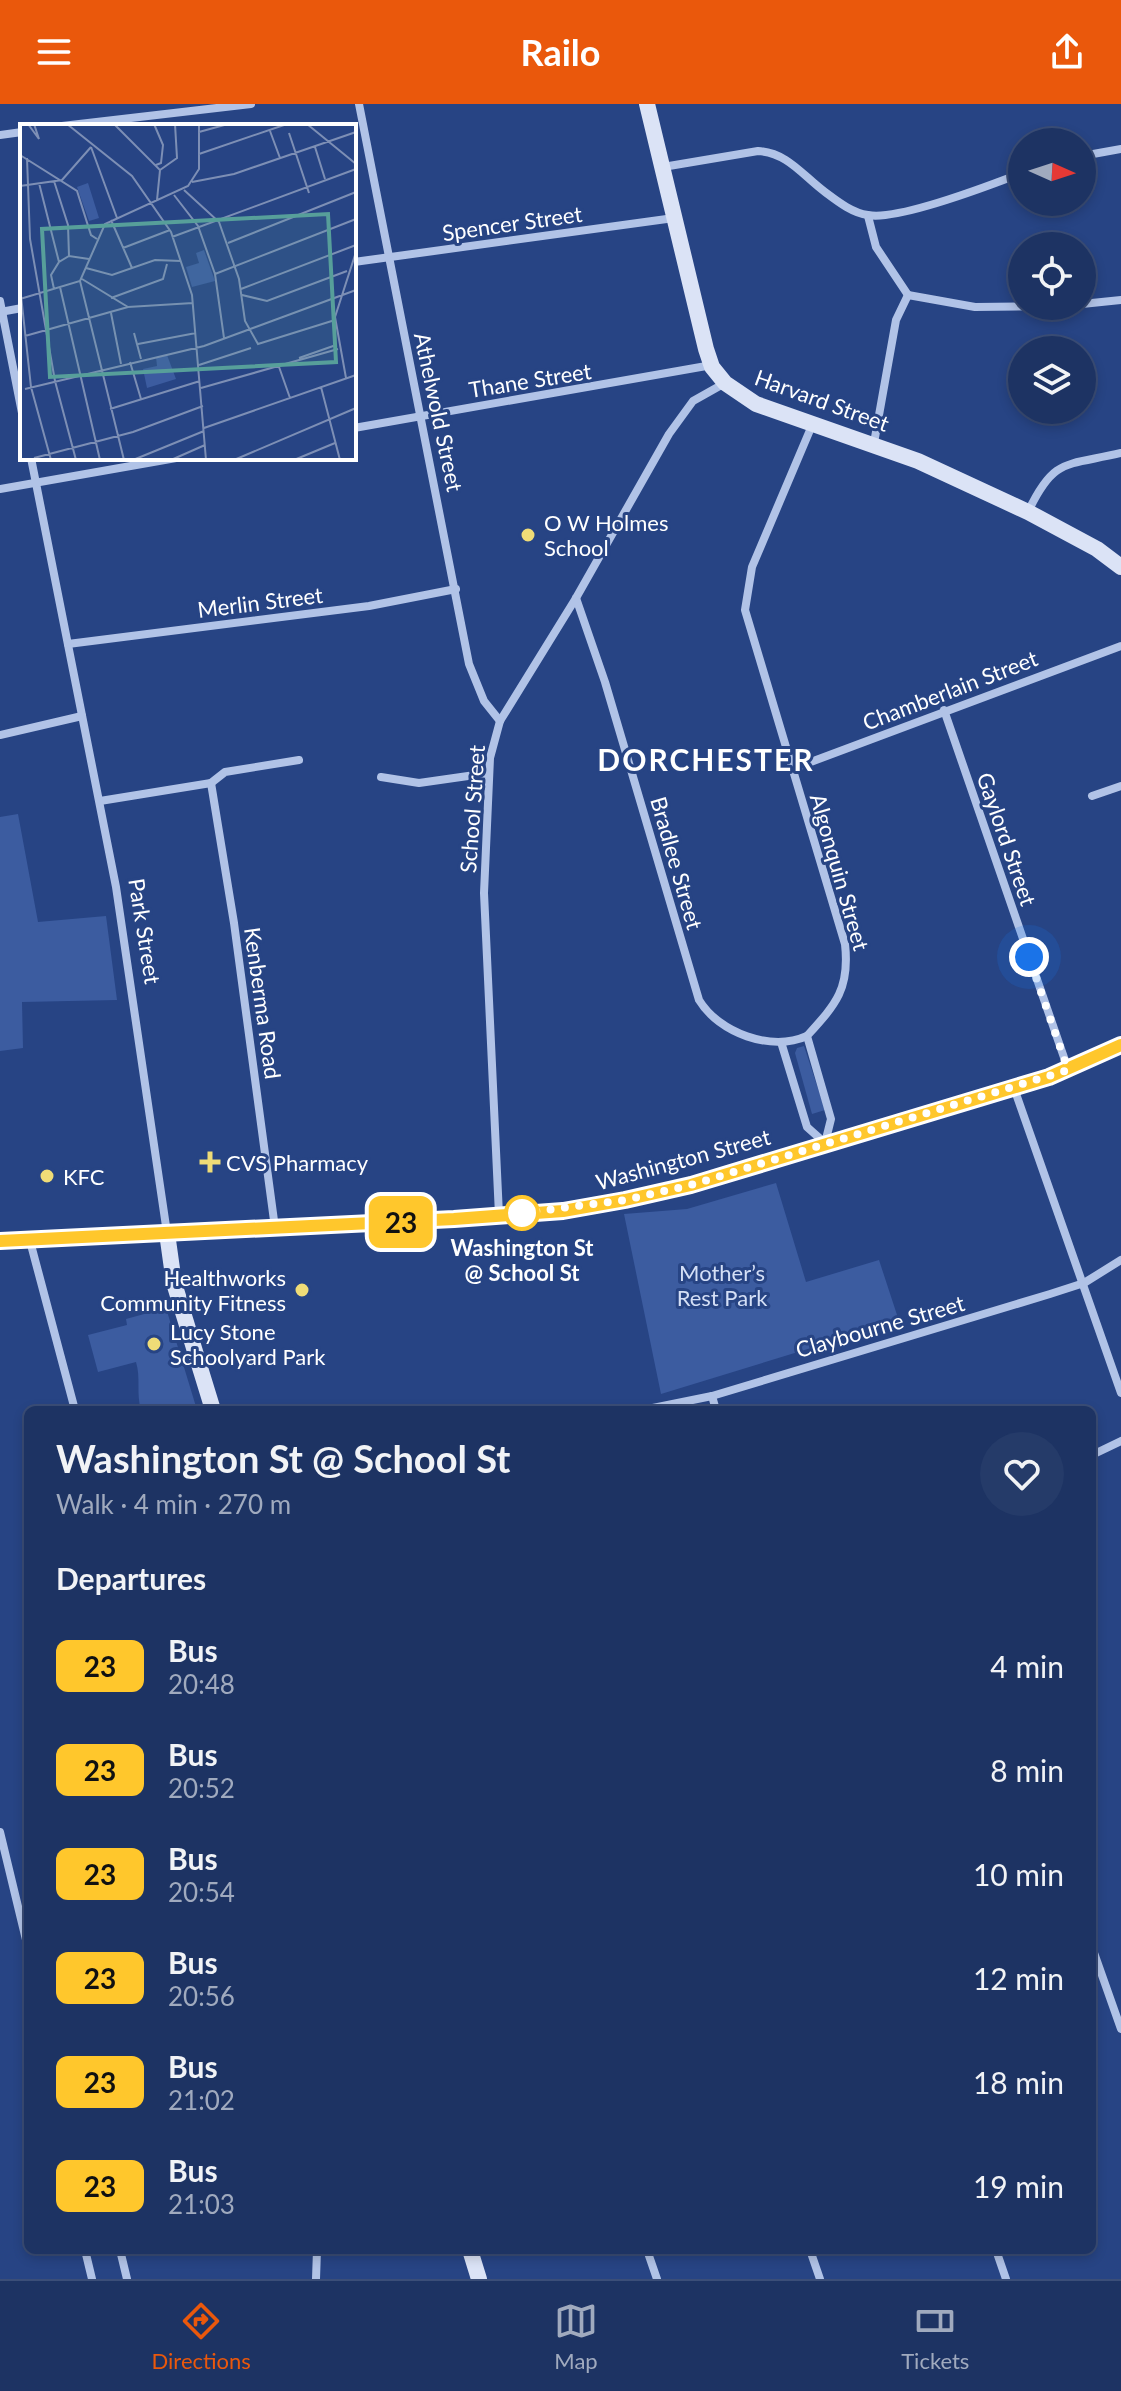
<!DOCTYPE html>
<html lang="en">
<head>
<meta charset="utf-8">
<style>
  body { margin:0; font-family:Lato,sans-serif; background:#253b69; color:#f1f3f6; height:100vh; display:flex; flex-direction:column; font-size:30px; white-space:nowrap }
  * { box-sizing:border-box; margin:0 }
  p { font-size:26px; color:#a0aabe }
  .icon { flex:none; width:44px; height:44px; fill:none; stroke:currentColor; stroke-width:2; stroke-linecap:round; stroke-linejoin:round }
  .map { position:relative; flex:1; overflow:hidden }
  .panel { position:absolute; left:24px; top:1302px; width:1072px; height:848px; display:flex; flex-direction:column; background:#1d3363; border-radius:12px; box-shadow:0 4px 12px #0003,0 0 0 2px #3b4e78 }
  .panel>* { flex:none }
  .badge { padding:0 16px; border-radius:12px; font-size:28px; line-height:52px }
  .needle { width:52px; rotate:93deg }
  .controls { position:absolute; left:1008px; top:24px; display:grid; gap:16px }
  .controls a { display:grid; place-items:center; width:88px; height:88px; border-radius:50%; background:#1d3363; box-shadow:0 4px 12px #0003,0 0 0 2px #3b4e78; font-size:40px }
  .you { position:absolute; width:40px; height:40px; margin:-20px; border:6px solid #fff; border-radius:50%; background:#1a73e8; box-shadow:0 0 0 12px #1a73e833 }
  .map>.badge { position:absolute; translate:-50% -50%; box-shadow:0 0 0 4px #fff }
  h2 { padding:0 32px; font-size:30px; line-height:72px }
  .round { display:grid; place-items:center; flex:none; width:84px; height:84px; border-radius:42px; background:#253b69 }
  .headline { display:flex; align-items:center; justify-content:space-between; height:136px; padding:0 32px }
  h1 { font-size:38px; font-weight:700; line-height:60px }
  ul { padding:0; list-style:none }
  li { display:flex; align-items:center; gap:24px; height:104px; padding:0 32px }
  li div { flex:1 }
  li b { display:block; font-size:30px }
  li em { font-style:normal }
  li .badge { min-width:88px; font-weight:700; text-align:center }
  header { display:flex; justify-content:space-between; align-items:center; height:104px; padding:0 32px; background:#ea580c; color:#fff; font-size:36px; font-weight:700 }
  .dock { display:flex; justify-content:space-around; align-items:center; height:112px; border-top:2px solid #3b4e78; background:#1d3363; font-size:22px; color:#a0aabe }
  .dock a { display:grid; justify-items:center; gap:4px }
  .dock .active { color:#ea580c }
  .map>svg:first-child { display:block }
  .green { fill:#3c5ca0 }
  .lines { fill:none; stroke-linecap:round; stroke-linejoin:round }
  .street { stroke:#b1c3e7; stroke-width:8 }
  .secondary { stroke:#dbe3f6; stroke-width:16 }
  .line-casing { stroke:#fff; stroke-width:18 }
  .line { stroke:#ffc72c; stroke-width:12 }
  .walk { stroke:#fff; stroke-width:8; stroke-dasharray:0 14.4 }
  .poi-dot { fill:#efdc77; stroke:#274484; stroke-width:3 }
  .stop-dot { fill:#fff; stroke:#ffc72c; stroke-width:4 }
  .labels { text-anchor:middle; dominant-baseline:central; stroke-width:6; stroke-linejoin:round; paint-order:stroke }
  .street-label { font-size:22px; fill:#fff; stroke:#274484 }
  .poi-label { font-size:22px; fill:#fff; stroke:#274484; text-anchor:start }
  .stop-label { font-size:22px; font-weight:bold; fill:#fff; stroke:#274484 }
  .park-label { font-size:22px; fill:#d4dff6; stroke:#274484 }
  .district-label { font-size:30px; font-weight:bold; letter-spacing:2px; fill:#fff; stroke:#274484 }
  .inset-road { fill:none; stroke:#7d8fb5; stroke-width:2 }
  .view { fill:#579f9a; fill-opacity:0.15; stroke:#579f9a; stroke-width:4 }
  .inset-edge { fill:none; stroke:#fff; stroke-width:4 }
</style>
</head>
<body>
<header><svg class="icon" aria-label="menu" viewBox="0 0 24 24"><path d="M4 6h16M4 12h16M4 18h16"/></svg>Railo<svg class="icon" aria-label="share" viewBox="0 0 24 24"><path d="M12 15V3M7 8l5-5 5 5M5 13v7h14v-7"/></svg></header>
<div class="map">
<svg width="1121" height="2175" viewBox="0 0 1121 2175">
  <rect width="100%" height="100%" fill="#274484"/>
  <g class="green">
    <polygon points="18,710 38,818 106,812 117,896 22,898 23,944 0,947 0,713"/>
    <polygon points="804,942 825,1006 812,1010 795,949 797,944"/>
    <polygon points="776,1079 806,1178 879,1156 899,1217 661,1290 624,1110 687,1105"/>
    <path d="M 166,1204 L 197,1306 L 141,1306 C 136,1289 141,1274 136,1258 L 98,1268 L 88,1231 L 127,1221 L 126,1215 Z"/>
  </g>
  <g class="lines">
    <g class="street">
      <polyline points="359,0 469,560 484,597 500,617"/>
      <polyline points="62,22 251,0"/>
      <polyline points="0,31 22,28"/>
      <polyline points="1082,52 1121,45"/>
      <path d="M 663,63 L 758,47 C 788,49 802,71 825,88 C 837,97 852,109 868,111 C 898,117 991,81 1022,69"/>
      <polyline points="868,112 876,143 908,191"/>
      <polyline points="354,158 674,114"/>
      <polyline points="908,191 975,203 1060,202"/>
      <polyline points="0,197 22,309"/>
      <polyline points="1082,200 1121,196"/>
      <polyline points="0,208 22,204"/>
      <polyline points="354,324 712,261"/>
      <polyline points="874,339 896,216 908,191"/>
      <polyline points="31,354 116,783 167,1129"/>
      <polyline points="0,385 176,354"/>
      <path d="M 1028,408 C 1054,353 1066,362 1121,349"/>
      <path d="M 576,494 L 605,578 L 699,896 C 719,929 771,948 807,932"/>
      <polyline points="68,540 369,502 456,485"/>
      <polyline points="944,606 1068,965"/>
      <polyline points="0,631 82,612"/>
      <polyline points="792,665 1121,542"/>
      <polyline points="381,673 419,679 489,669"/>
      <polyline points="211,679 234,819 275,1124"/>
      <polyline points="1092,692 1121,682"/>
      <polyline points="100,697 211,679 225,668 299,656"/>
      <path d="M 781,938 L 807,1023 L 825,1039 L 831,1015 L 807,932 C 836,900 850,885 845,840 L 745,506 L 752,463 L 813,319"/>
      <polyline points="1014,984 1121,1289"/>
      <polyline points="499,1111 484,789 490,654 500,617 576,494 669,330 693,297 725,279"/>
      <polyline points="30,1137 75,1306"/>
      <polyline points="712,1292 716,1306"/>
      <polyline points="643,1306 712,1292 1050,1190 1084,1179 1121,1156"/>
      <polyline points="1092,1351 1121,1337"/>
      <polyline points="0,1728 28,1844"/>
      <polyline points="1092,1843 1121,1925"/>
      <polyline points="85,2146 92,2175"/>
      <polyline points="120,2146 127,2175"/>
      <polyline points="647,2146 657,2175"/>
      <polyline points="810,2146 820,2175"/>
      <polyline points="996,2146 1006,2175"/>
      <polyline points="316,2175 317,2146"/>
    </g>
    <g class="secondary">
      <polyline points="647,0 706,245 712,263 725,279 756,300 918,357 1028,408 1097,445 1121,463"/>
      <polyline points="167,1129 174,1179 213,1306"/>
      <polyline points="0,1137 454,1115 563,1107 625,1096 691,1081 1049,973 1121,941"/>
      <polyline points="470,2146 479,2175"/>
    </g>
  </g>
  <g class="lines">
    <g class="line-casing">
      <polyline id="line" points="0,1137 454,1115 563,1107 625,1096 691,1081 1049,973 1121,941"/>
    </g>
    <use href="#line" class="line"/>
    <polyline class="walk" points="522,1109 625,1096 691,1081 1068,966 1029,853"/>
  </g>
  <g class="poi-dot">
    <circle cx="528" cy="431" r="8"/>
    <path d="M206 1046h8v8h8v8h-8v8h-8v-8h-8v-8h8z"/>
    <circle cx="47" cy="1072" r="8"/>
    <circle cx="302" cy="1186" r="8"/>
    <circle cx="154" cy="1240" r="8"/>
  </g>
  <circle class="stop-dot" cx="522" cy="1109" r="16"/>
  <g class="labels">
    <g class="street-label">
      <text transform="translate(512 119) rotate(-8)">Spencer Street</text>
      <text transform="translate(530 276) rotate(-9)">Thane Street</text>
      <text transform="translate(822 296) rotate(20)">Harvard Street</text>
      <text transform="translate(439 308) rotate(78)">Athelwold Street</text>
      <text transform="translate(260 498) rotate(-7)">Merlin Street</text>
      <text transform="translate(950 586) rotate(-21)">Chamberlain Street</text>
      <text transform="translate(472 705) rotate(-86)">School Street</text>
      <text transform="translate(1007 735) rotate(71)">Gaylord Street</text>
      <text transform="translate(677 759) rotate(74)">Bradlee Street</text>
      <text transform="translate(840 768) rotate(74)">Algonquin Street</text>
      <text transform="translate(145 827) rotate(81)">Park Street</text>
      <text transform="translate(263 899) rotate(82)">Kenberma Road</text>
      <text transform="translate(683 1055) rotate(-15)">Washington Street</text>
      <text transform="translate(880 1222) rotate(-16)">Claybourne Street</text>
    </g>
    <g class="poi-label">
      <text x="544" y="418">O W Holmes<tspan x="544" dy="25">School</tspan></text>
      <text x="226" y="1058">CVS Pharmacy</text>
      <text x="63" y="1072">KFC</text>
      <text x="286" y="1173" text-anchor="end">Healthworks<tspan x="286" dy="25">Community Fitness</tspan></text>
      <text x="170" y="1227">Lucy Stone<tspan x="170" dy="25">Schoolyard Park</tspan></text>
    </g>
    <g class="stop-label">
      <text x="522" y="1143">Washington St<tspan x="522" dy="25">@ School St</tspan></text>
    </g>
    <g class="park-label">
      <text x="722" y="1168">Mother’s<tspan x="722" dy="25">Rest Park</tspan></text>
    </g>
    <g class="district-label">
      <text x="706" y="655">DORCHESTER</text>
    </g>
  </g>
  <g transform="translate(20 20)">
    <rect width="336" height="336" fill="#274484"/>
    <path d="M 68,59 L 79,94 L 69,97 L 57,63 ZM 184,126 L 195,157 L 172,163 L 166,143 L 179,139 L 176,129 ZM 147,231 L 156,255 L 127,264 L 123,245 L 137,242 L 136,233 Z" fill="#3c5ca0"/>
    <path class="inset-road" d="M 8,0 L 19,15 L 14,0M 47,0 L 112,52 L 151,108 L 172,171 L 186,336M 94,0 L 140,46 L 137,76M 134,0 L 143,21 L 141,39 L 136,41M 287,0 L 336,40M 250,7 L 260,34M 179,8 L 208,0M 269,9 L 289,69M 71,23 L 97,94M 295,23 L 305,55M 179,30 L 267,0M 0,31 L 57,67 L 71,111 L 77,115M 7,34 L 10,115 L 35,257 L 56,336M 140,46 L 157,34 L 155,0M 34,57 L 48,101 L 49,132M 172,58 L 214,50 L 336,8M 19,59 L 39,138M 0,62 L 42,56 L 71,23M 164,66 L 199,98 L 219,155 L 225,197 L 238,220 L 315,196M 154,71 L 178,102 L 195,150 L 204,214M 91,96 L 112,144M 152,113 L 336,45M 208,119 L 336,68M 103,124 L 150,106M 66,144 L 92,151 L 135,136 L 161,137M 195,150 L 336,95M 62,155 L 108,183 L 173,179M 60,157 L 104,336M 0,162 L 11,263 L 31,336M 40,163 L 80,336M 34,165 L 31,151 L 39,138 L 49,132 L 69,135M 221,165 L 336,121M 222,171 L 247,177 L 327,147M 91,174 L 143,155 L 147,140M 0,175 L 60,157 L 85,100 L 168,62 L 179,45 L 179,0M 91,189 L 101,240M 114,209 L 121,235M 5,212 L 108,183M 118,220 L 176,209M 279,234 L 316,221M 110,238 L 121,275M 258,240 L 270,274M 179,241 L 231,224M 326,254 L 315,193 L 336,128M 301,263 L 320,336M 181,264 L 318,225M 5,265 L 184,222 L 336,166M 90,285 L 180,257M 184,304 L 336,251M 14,334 L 113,308 L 183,282M 113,336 L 184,307M 151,336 L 185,321M 214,336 L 336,284M 274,336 L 315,319"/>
    <path class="view" d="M 308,90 L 316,238 L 30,253 L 22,105 Z"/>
    <rect width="336" height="336" class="inset-edge"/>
  </g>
</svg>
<div class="controls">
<a><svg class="needle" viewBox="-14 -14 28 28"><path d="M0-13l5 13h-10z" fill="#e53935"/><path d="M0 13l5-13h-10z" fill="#a0aabe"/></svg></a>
<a><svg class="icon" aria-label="locate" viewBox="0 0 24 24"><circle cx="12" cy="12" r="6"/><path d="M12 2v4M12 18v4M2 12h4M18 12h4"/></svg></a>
<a><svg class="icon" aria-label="layers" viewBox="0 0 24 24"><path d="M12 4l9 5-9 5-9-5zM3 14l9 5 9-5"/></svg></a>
</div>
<div class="you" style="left:1029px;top:853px"></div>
<b class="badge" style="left:401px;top:1118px;background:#ffc72c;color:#111">23</b>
<section class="panel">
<div class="headline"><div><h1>Washington St @ School St</h1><p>Walk · 4 min · 270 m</p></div><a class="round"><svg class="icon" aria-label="heart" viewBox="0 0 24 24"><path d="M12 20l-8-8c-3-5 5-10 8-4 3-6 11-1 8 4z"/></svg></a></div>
<h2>Departures</h2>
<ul>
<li><span class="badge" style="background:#ffc72c;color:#111">23</span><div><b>Bus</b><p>20:48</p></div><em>4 min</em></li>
<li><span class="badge" style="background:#ffc72c;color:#111">23</span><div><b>Bus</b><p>20:52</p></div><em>8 min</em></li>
<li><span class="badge" style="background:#ffc72c;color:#111">23</span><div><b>Bus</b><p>20:54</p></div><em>10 min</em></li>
<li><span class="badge" style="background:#ffc72c;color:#111">23</span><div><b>Bus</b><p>20:56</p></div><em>12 min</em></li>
<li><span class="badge" style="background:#ffc72c;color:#111">23</span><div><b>Bus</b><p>21:02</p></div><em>18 min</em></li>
<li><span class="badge" style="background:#ffc72c;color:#111">23</span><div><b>Bus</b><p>21:03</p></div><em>19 min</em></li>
</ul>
</section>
</div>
<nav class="dock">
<a class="active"><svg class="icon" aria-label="directions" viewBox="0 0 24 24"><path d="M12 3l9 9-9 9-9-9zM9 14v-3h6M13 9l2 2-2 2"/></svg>Directions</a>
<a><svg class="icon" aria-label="map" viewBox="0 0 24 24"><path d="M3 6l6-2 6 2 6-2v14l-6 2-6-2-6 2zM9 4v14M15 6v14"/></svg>Map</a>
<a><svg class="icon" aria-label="tickets" viewBox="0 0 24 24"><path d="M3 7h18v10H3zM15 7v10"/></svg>Tickets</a>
</nav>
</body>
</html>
